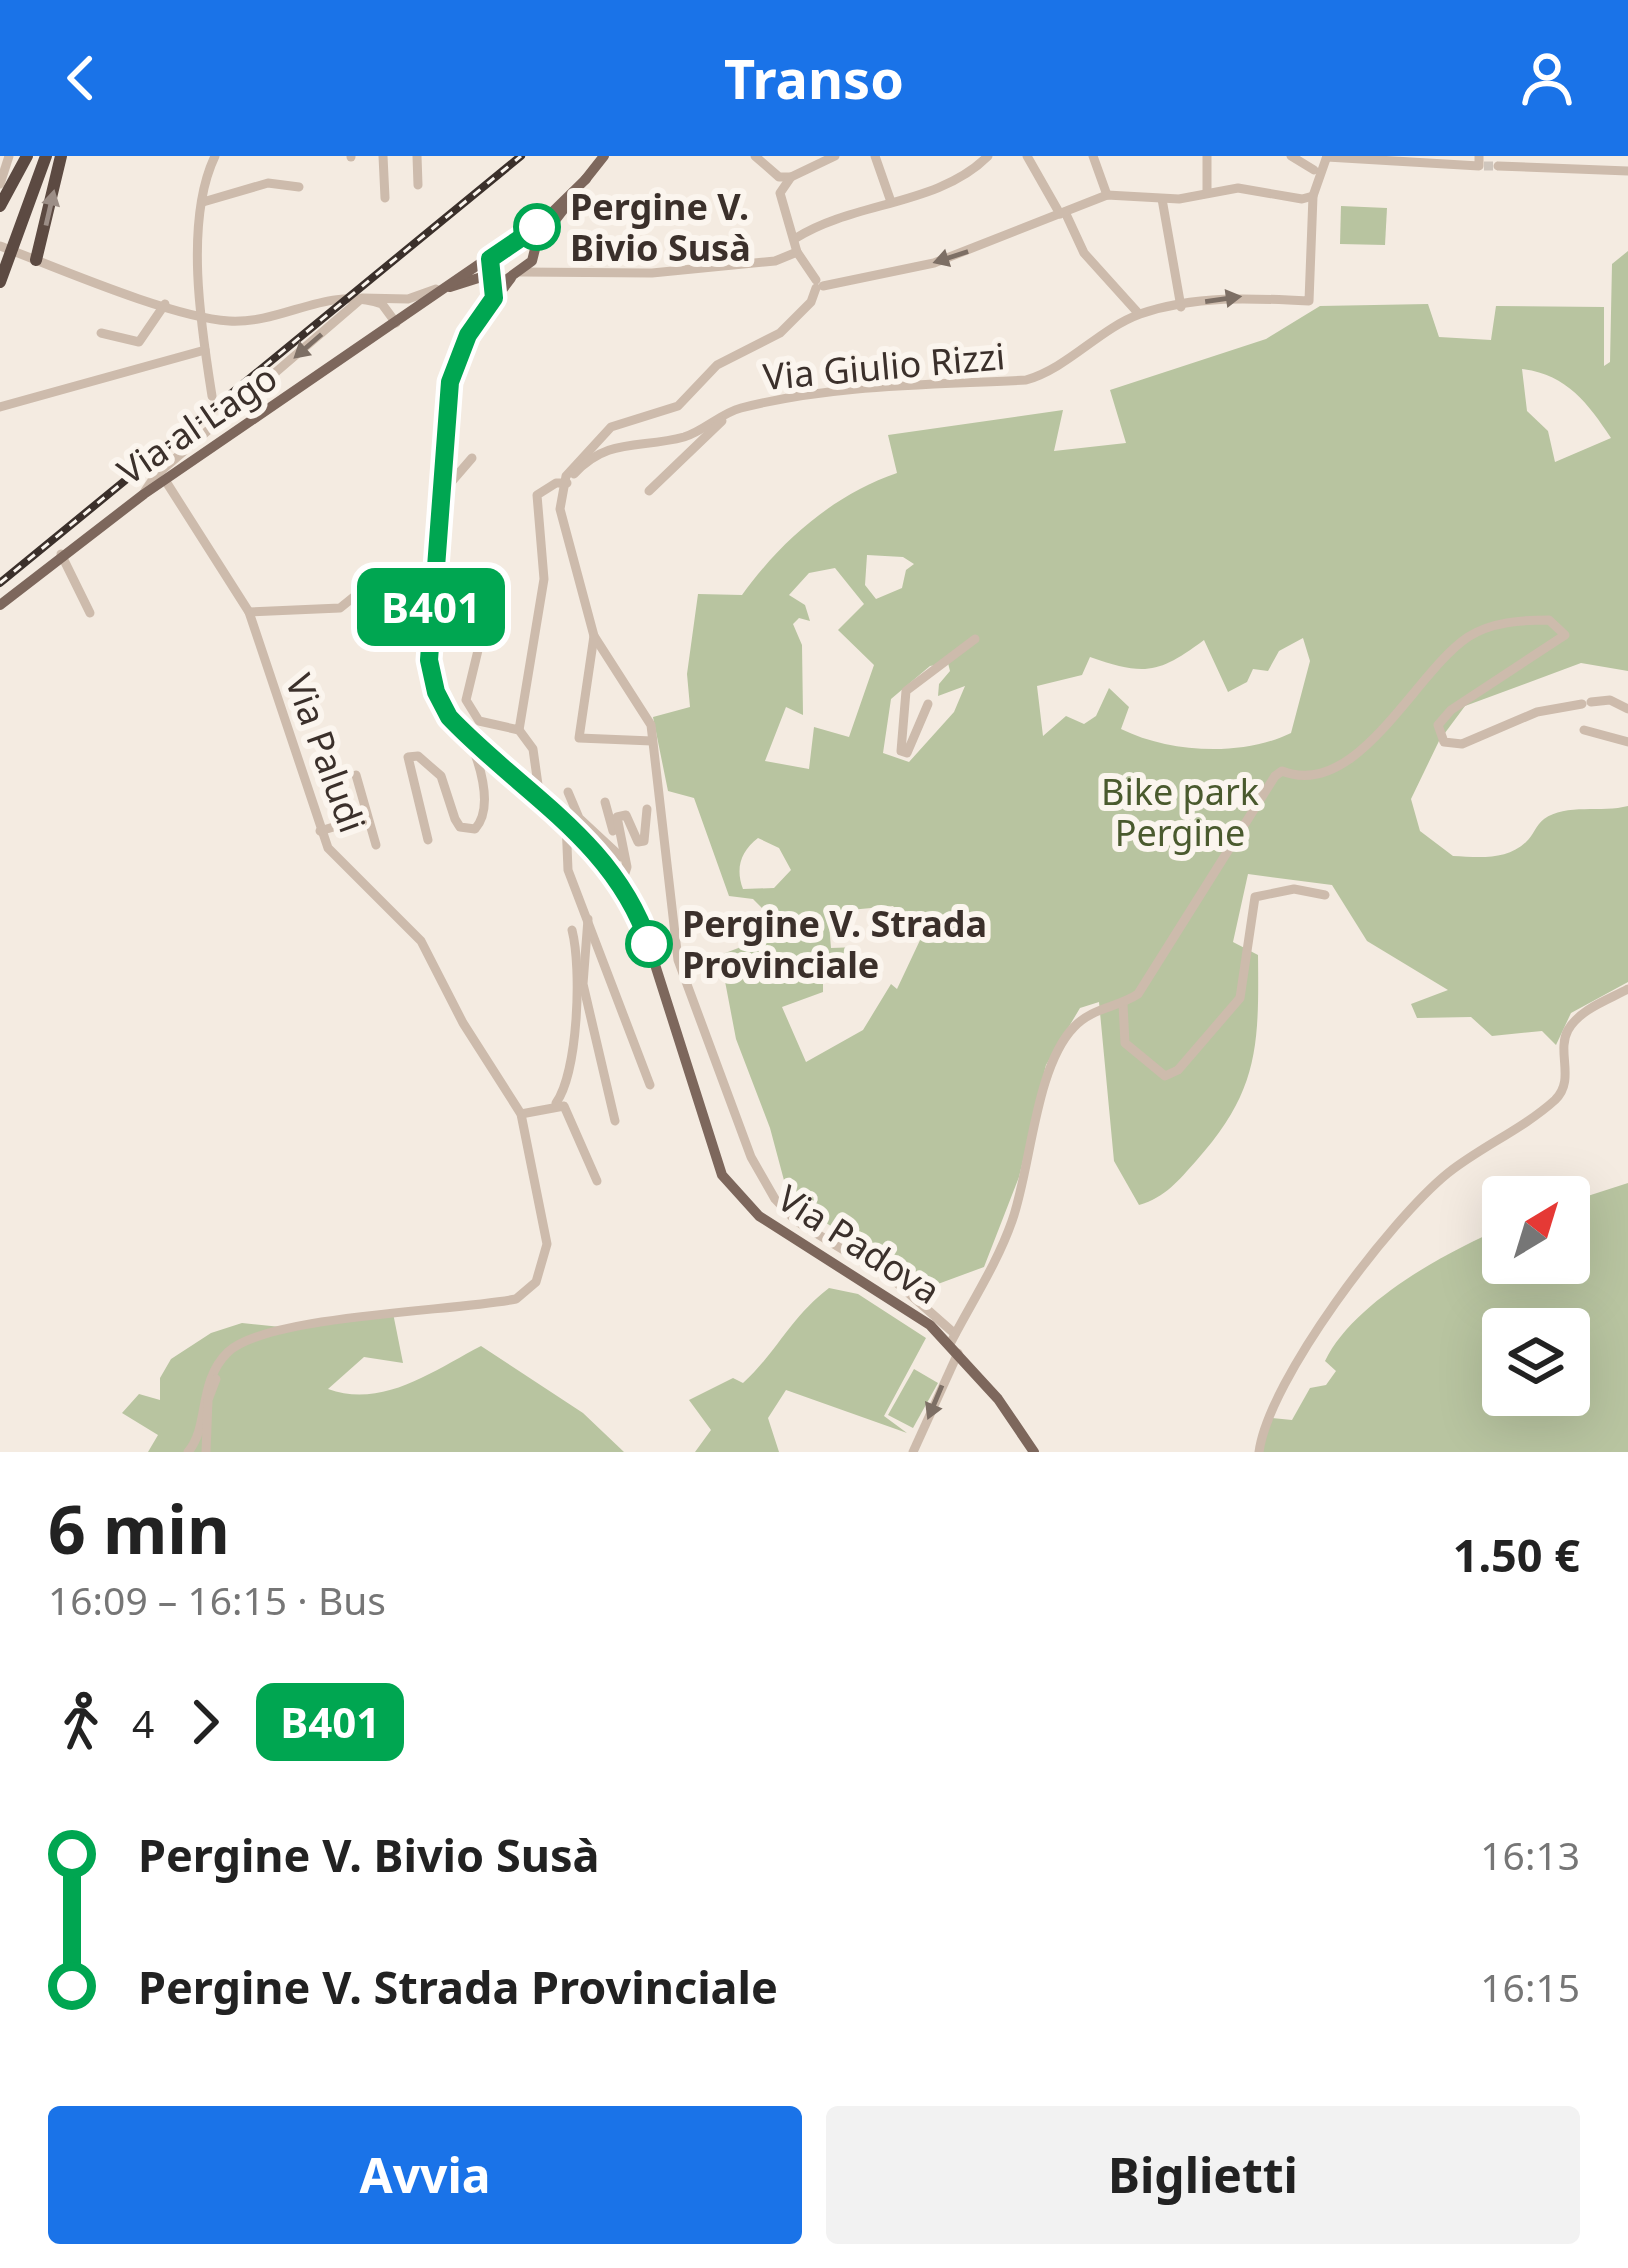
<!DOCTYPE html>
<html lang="it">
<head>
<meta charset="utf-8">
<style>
  body { margin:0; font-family:"Noto Sans",sans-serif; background:#f2f2f2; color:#222; height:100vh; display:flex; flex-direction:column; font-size:45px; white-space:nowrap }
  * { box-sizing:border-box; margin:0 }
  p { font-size:39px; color:#767676 }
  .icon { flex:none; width:66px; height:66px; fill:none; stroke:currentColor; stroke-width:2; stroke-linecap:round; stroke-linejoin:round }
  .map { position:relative; height:1296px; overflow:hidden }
  .drawer { display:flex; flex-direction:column; background:#fff; flex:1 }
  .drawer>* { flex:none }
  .badge { padding:0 24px; border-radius:18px; font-size:42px; line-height:78px }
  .needle { width:78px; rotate:38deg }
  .tools { position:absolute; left:1482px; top:1020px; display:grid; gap:24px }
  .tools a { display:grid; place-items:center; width:108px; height:108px; border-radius:12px; background:#fff; box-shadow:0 12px 48px #0002; font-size:60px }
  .map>.badge { position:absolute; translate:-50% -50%; box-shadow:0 0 0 6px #fff }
  .legs { display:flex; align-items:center; gap:18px; height:132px; padding:0 48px; font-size:39px }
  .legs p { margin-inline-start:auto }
  .summary { display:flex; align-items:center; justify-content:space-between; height:204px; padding:0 48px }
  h1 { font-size:66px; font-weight:700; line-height:90px }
  .action { display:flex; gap:24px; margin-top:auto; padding:24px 48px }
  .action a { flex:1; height:138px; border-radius:12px; background:#1a73e8; color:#fff; font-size:48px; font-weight:700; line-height:138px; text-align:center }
  .action a+a { background:#f2f2f2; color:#222 }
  ul { padding:0 48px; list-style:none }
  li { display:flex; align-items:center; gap:42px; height:132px; font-size:45px }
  li i { display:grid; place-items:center; width:18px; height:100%; margin:0 15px; background:currentColor }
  li i::after { content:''; width:30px; height:30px; margin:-15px; border:9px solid; border-radius:50%; background:#fff }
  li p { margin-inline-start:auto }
  li:first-child i { background:linear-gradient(#0000 50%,currentColor 0) }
  li:last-child i { background:linear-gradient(currentColor 50%,#0000 0) }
  header { display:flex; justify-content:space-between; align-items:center; height:156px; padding:0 48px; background:#1a73e8; color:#fff; font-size:54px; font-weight:700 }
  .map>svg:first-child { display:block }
  .green { fill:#b8c4a0; fill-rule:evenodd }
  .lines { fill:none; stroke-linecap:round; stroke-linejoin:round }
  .minor-tunnel { stroke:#cfc6bd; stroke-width:9; stroke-dasharray:9 4.5; stroke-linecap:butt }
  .minor { stroke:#cdbbac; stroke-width:9 }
  .major { stroke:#7d675c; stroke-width:10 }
  .highway { stroke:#5c4a42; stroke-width:12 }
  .rail-casing { stroke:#3b302b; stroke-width:8 }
  .rail { stroke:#fbf5ee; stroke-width:3; stroke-dasharray:9; stroke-linecap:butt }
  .oneway { fill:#9c8e87 }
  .oneway2 { fill:#7d6f65 }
  .line-1-casing { stroke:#fff; stroke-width:27 }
  .line-1 { stroke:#00a651; stroke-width:18 }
  .stop-1-dot { fill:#fff; stroke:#00a651; stroke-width:6 }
  .labels { text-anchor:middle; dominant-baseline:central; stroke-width:12; stroke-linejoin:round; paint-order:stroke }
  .stop-label { font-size:36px; font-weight:bold; fill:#3b302b; stroke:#fbf5ee; text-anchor:start }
  .street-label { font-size:36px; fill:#3b302b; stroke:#fbf5ee }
  .park-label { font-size:36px; fill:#4a5a2e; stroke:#fbf5ee }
</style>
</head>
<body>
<header><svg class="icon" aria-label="back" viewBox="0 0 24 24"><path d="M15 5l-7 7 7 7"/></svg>Transo<svg class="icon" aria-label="person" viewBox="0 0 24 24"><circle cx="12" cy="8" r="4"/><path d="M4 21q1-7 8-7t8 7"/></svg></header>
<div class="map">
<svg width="1628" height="1296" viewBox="0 0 1628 1296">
  <rect width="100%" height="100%" fill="#f4ebe1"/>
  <g class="green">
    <polygon points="1341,50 1387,52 1385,89 1340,88"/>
    <path d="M 1628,95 L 1628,515 L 1581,507 L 1465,550 L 1439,585 L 1411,643 L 1420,675 L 1453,700 C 1478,701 1506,705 1526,686 C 1533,680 1536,669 1544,663 C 1566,647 1602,657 1628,650 L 1628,826 L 1571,857 L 1556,889 L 1542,875 L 1492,880 L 1471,861 L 1417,862 L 1411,848 L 1448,834 L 1367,785 L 1332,729 L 1248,718 L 1233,786 L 1258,799 C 1259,889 1259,935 1196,1005 C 1178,1025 1166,1041 1139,1049 L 1114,1005 L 1099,846 L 1080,852 L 1046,909 L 1019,1021 L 984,1111 L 927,1132 L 789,1043 L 770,972 L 736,883 L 720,799 L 762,783 L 771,761 L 753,743 L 729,740 L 694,642 L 668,635 L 653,561 L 690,551 L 687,518 L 698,438 L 742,439 C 781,385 833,339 897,317 L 888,279 L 1063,254 L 1054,295 L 1126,287 L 1110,234 L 1266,183 L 1320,150 L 1428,148 L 1439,181 L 1491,184 L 1496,150 L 1604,151 L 1604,210 L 1610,206 L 1612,108 ZM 1522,213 C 1566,218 1588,247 1611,282 L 1555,306 L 1548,275 L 1527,255 ZM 867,399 L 903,401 L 914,408 L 906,414 L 902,432 L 876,443 L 865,429 ZM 835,412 L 864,448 L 838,474 L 874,509 L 849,581 L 814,571 L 809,613 L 765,605 L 786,551 L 803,559 L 802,489 L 793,468 L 799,462 L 810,465 L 805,449 L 789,439 L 809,417 ZM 1303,482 L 1310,505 L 1291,577 C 1242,601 1170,597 1121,573 L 1129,551 L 1109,532 L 1096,560 L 1084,568 L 1066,560 L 1043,580 L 1037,530 L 1082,519 L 1090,501 C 1145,520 1158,518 1204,484 L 1228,536 L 1247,526 L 1253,513 L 1268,515 L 1279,495 ZM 948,507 L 950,515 L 939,528 L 938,540 L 965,530 L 954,556 L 909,606 L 883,597 L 891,543 L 930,510 ZM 758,682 L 779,692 L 791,714 L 774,732 L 743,733 C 735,712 741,695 758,682 ZM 893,750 L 921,782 L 897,833 L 891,828 L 863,874 L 806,906 L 782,851 L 823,836 L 823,814 L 844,828 L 862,817 L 859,791 L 831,792 L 828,756 Z"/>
    <path d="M 1628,1027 L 1628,1296 L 1261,1296 L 1272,1262 L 1292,1264 L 1310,1232 L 1326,1229 L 1336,1215 L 1325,1205 C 1353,1147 1445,1096 1503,1072 L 1503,1107 L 1569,1107 L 1569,1046 ZM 1503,1173 L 1569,1173 L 1569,1239 L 1503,1239 Z"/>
    <path d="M 829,1132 L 858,1138 L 926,1182 L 884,1260 L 907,1277 L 786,1234 L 768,1262 L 779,1296 L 695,1296 L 711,1274 L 689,1244 L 733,1222 L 743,1227 C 777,1196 790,1162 829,1132 Z"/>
    <path d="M 393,1157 L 403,1207 L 364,1201 L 328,1233 C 382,1253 433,1215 481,1190 L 583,1257 L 624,1296 L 148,1296 L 158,1279 L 122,1257 L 139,1238 L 160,1244 L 160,1222 L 171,1203 L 211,1177 L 242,1167 L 281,1171 Z"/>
    <polygon points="914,1213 938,1227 913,1272 888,1259"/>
  </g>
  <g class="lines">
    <polyline class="minor-tunnel" points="1484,10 1498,10"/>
    <g class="minor">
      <polyline points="351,0 351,1"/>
      <polyline points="383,0 385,42"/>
      <polyline points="417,0 418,29"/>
      <polyline points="755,0 779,21 791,21"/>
      <polyline points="875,0 890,43"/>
      <polyline points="1027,0 1060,58"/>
      <polyline points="1093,0 1107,39"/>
      <polyline points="1291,0 1314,14"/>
      <polyline points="1327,1 1479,10 1479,0"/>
      <polyline points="1498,10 1628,15"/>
      <polyline points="0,28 9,0"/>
      <polyline points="1207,36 1207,0"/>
      <polyline points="1162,43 1181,151"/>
      <polyline points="203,46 268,27 299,31"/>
      <polyline points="1065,56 1084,97 1139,158"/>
      <path d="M 796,82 C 855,45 938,50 988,0"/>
      <path d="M 0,90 C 58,112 170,161 229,165 C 285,168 326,129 382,148 L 396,167"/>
      <polyline points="520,116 652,117 775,105 797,96"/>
      <polyline points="816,124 797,96 780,37 791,21 835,0"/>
      <polyline points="823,130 934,107 1107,39 1179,43 1238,32 1302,43 1313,40"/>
      <polyline points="816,132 811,146 780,177 717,209 678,250 611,271 566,320 560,353 594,480 651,569 678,804 751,1001 775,1043 796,1065 896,1126 955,1178"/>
      <polyline points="101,177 139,186 165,148"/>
      <path d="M 212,240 C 201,171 184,65 215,0"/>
      <polyline points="0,251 205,194"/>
      <path d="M 574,318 C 608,281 640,293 684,281 C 704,275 721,257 741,252 C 833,228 932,229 1026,224 C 1068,212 1099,173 1140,158 C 1195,139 1252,142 1309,145 L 1313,40 L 1327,0"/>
      <path d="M 165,324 L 249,456 L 328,692 L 421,785 L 463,867 L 521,958 L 547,1088 L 536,1126 L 516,1143 C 458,1155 266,1159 228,1196 C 197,1226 210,1270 188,1296"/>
      <polyline points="145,335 155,320 362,142 408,143 436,133"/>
      <polyline points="649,335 722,265"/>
      <polyline points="440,339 472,302"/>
      <polyline points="61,398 90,457"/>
      <polyline points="494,428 466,544 479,565 519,574 544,423 537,339 556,327 567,327"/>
      <polyline points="249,456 340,452 381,419"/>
      <polyline points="594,480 579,582 652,585"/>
      <polyline points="1591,546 1610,544 1628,553"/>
      <polyline points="928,548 907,597 901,595 906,535 975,483"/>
      <polyline points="519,574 533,593 540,643"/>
      <polyline points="1584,574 1628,586"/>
      <polyline points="356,619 376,689"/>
      <polyline points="568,636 579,662 621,701"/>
      <polyline points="605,646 613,675"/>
      <polyline points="566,666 568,714 650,929"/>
      <polyline points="320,675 367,661"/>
      <path d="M 428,684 L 408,601 L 418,600 L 441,620 L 455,663 L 460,671 L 475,673 C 495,651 479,601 465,578"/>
      <polyline points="622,726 627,711 617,661 626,659 638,686 644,685 647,653"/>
      <polyline points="588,763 583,828 615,965"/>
      <polyline points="1123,848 1125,887 1165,920 1178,914 1240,842 1255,741 1294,733 1325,739"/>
      <path d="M 556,947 C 578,916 582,813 572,774"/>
      <polyline points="521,958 564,950 597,1025"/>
      <path d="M 950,1188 C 971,1147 997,1108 1012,1065 C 1031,1012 1035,911 1074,871 C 1093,851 1117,852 1138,838 L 1275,620 L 1282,615 C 1357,645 1415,516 1468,481 C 1491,466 1522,464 1549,464 L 1565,479 L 1451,554 L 1438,569 L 1444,586 L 1462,588 L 1537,556 L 1582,548"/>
      <polyline points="206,1296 208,1244 216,1223"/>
      <polyline points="913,1296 958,1197"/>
      <path d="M 1259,1296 C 1269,1223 1390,1064 1448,1017 C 1482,990 1523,973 1555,944 C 1576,924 1556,896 1568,874 C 1580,853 1608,844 1628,833"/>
    </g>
    <g class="major">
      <polyline points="585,24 604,0"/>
      <polyline points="526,80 536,89 532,105 506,124 493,121 488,107 537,71 586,23"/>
      <polyline points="536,89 567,49"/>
      <polyline points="511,122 468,179 450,226 429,504 436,536 449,561 588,684 637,752 722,1019 759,1060 930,1169 998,1243 1034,1296"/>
      <polyline points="450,131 491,118"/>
      <polyline points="0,449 144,338 494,98"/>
    </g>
    <g class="highway">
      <polyline points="0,50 27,0"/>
      <polyline points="36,104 61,0"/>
      <polyline points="0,126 46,0"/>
    </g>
    <g class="rail-casing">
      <polyline id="rail" points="0,427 521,0"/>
    </g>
    <use href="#rail" class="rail"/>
  </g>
  <defs><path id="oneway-solid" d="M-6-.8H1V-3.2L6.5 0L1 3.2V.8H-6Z" transform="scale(3)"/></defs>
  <use class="oneway" href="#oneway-solid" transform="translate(50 52) rotate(-77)"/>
  <g class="oneway2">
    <use href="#oneway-solid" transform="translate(951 101) rotate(162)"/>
    <use href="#oneway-solid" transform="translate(1223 143) rotate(-8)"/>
    <use href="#oneway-solid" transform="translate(308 190) rotate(139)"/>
    <use href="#oneway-solid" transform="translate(935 1246) rotate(113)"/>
  </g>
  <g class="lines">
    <g class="line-1-casing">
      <path id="line-1" d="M 537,71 L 490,103 L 494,142 L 468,179 L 450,226 L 429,504 L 436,536 L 449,561 C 521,637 614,684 649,788"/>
    </g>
    <use href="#line-1" class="line-1"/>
  </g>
  <g class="stop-1-dot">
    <circle cx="537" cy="71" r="21"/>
    <circle cx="649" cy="788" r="21"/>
  </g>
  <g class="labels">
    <g class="stop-label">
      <text x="570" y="50">Pergine V.<tspan x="570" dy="41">Bivio Susà</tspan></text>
      <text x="682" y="767">Pergine V. Strada<tspan x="682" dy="41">Provinciale</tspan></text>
    </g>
    <g class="street-label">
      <text transform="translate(884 210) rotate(-5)">Via Giulio Rizzi</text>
      <text transform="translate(197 268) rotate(-34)">Via al Lago</text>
      <text transform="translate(326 597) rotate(70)">Via Paludi</text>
      <text transform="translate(859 1088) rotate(33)">Via Padova</text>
    </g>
    <g class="park-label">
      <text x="1180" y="635">Bike park<tspan x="1180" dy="41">Pergine</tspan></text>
    </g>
  </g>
</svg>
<div class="tools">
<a><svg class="needle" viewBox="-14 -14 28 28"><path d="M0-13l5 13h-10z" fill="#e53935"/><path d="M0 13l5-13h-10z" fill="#767676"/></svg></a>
<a><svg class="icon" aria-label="layers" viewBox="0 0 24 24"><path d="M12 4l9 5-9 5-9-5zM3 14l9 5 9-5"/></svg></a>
</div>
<b class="badge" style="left:431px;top:451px;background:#00a651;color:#fff">B401</b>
</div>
<section class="drawer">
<div class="summary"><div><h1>6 min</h1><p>16:09 – 16:15 · Bus</p></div><b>1.50 €</b></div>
<div class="legs"><svg class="icon" aria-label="walk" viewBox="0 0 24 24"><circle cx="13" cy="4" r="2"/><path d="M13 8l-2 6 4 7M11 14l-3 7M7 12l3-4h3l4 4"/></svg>4<svg class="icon" aria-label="forward" viewBox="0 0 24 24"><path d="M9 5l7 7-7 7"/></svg><b class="badge" style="background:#00a651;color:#fff">B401</b></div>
<ul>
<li><i style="color:#00a651"></i><b>Pergine V. Bivio Susà</b><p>16:13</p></li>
<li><i style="color:#00a651"></i><b>Pergine V. Strada Provinciale</b><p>16:15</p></li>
</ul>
<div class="action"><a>Avvia</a><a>Biglietti</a></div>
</section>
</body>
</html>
